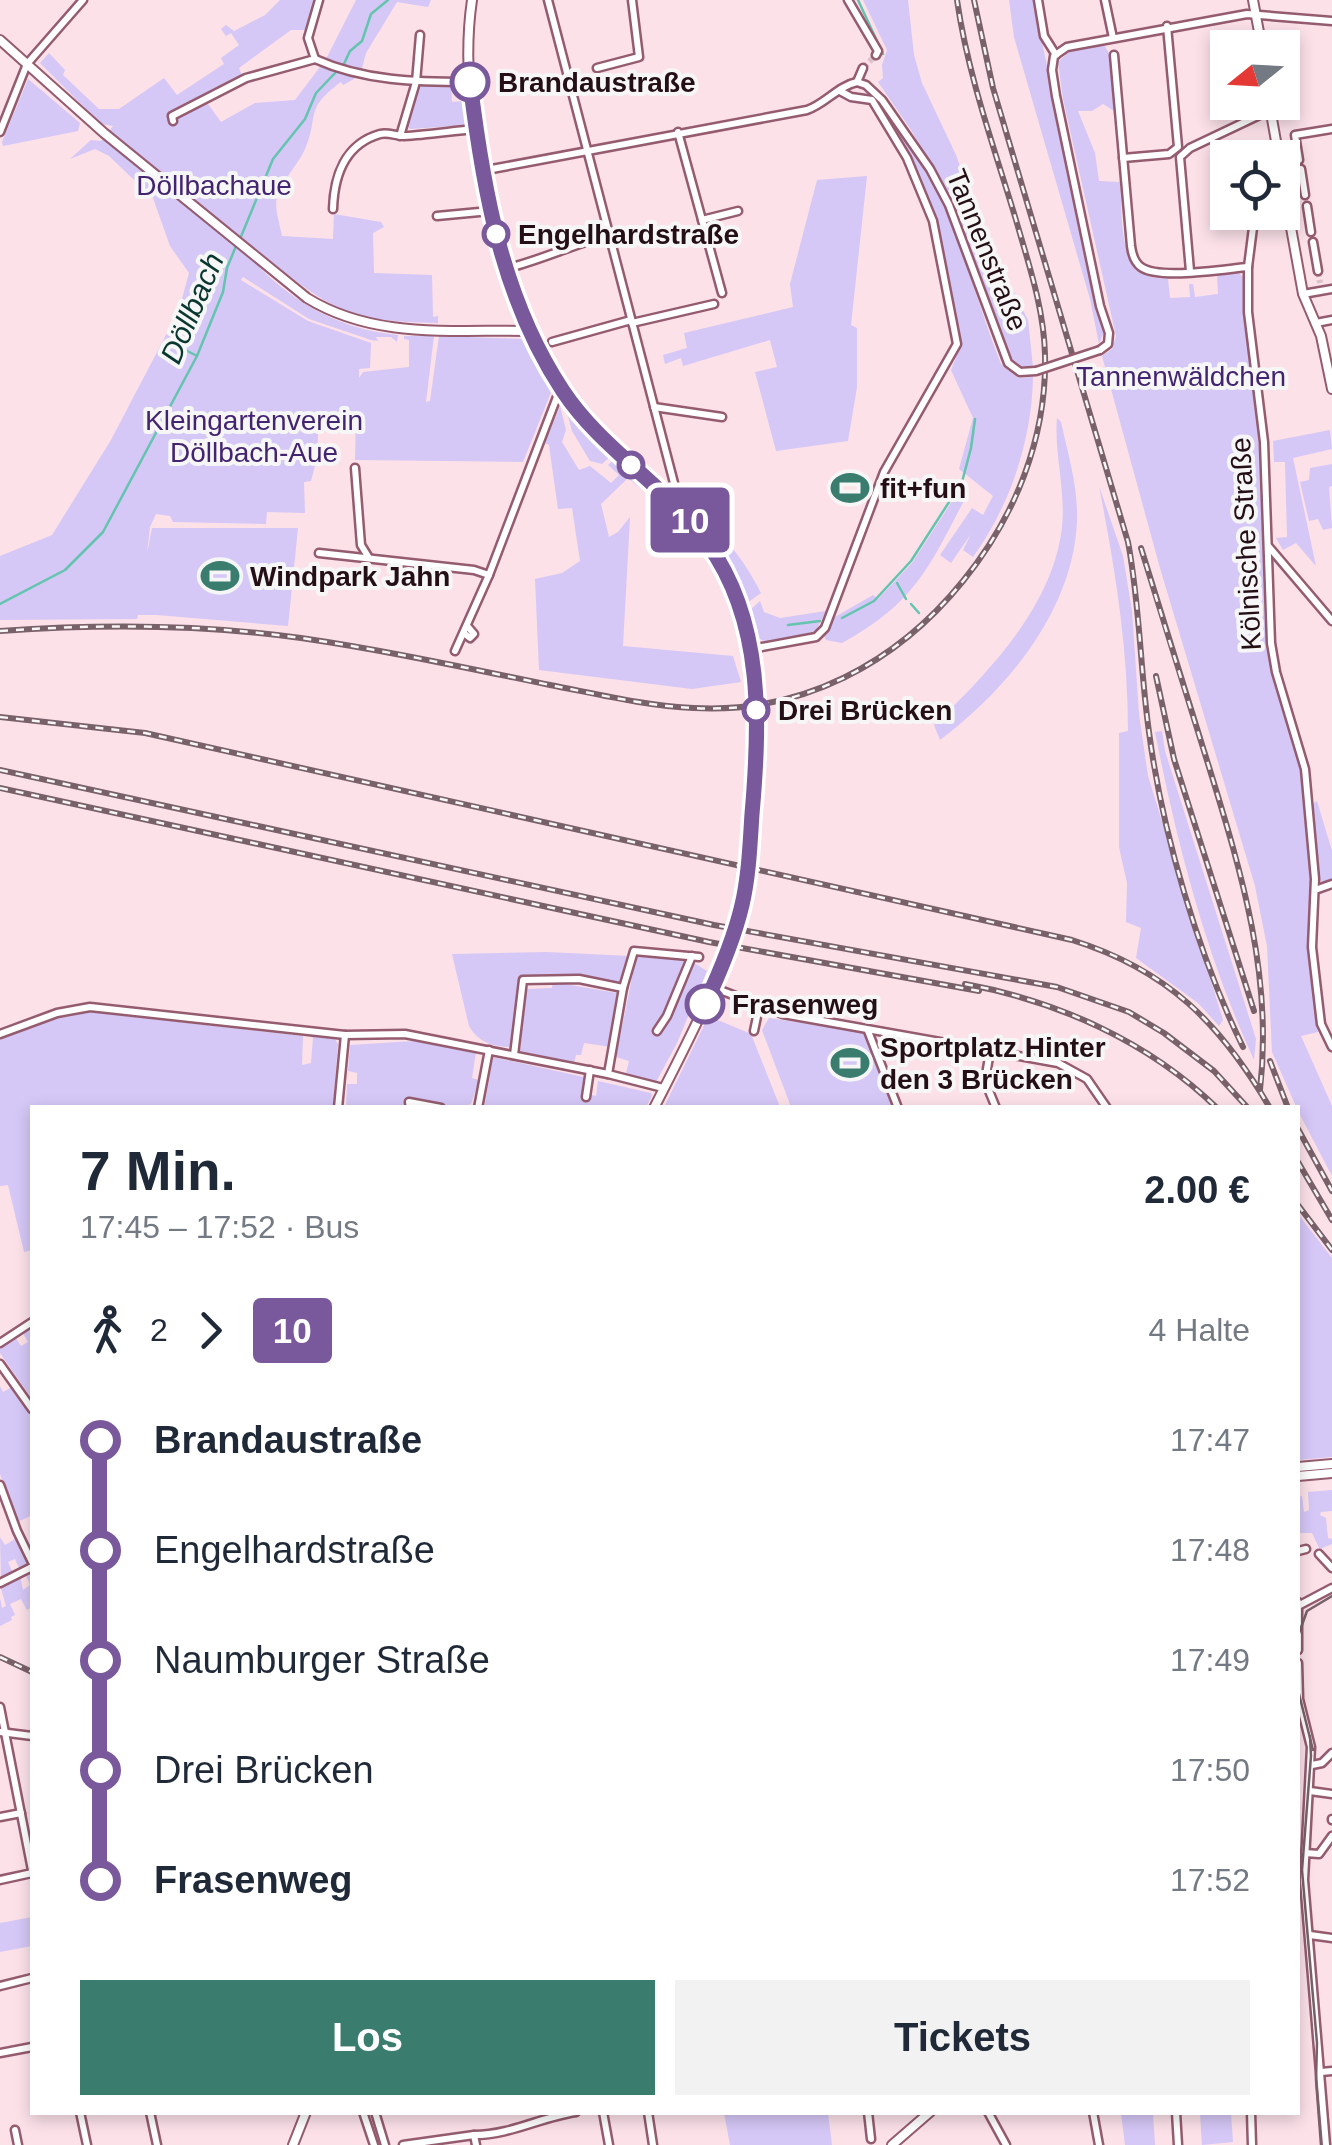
<!DOCTYPE html>
<html lang="de">
<head>
<meta charset="utf-8">
<style>
  body { margin:0; font-family:Arial,sans-serif; background:#f2f2f3; color:#1f2937; height:100vh; display:flex; flex-direction:column; font-size:38px; white-space:nowrap }
  * { box-sizing:border-box; margin:0 }
  p { font-size:32px; color:#747a83 }
  .icon { flex:none; width:55px; height:55px; fill:none; stroke:currentColor; stroke-width:2; stroke-linecap:round; stroke-linejoin:round }
  .map { position:relative; flex:1; overflow:hidden }
  .side { position:absolute; left:30px; top:1105px; width:1270px; height:1010px; display:flex; flex-direction:column; background:#fff; border-radius:0px; box-shadow:0 5px 15px #0003 }
  .side>* { flex:none }
  .badge { padding:0 20px; border-radius:8px; font-size:35px; line-height:65px }
  .needle { width:65px; rotate:252deg }
  .buttons { position:absolute; left:1210px; top:30px; display:grid; gap:20px }
  .buttons a { display:grid; place-items:center; width:90px; height:90px; border-radius:0px; background:#fff; box-shadow:0 5px 15px #0003; font-size:50px }
  .map>.badge { position:absolute; translate:-50% -50%; box-shadow:0 0 0 5px #fff }
  .legs { display:flex; align-items:center; gap:15px; height:110px; padding:0 50px; font-size:32px }
  .legs p { margin-inline-start:auto }
  .summary { display:flex; align-items:center; justify-content:space-between; height:170px; padding:0 50px }
  h1 { font-size:55px; font-weight:600; line-height:75px }
  .button { display:flex; gap:20px; margin-top:auto; padding:20px 50px }
  .button a { flex:1; height:115px; border-radius:0px; background:#3a7d6f; color:#fff; font-size:40px; font-weight:600; line-height:115px; text-align:center }
  .button a+a { background:#f2f2f3; color:#1f2937 }
  ul { padding:0 50px; list-style:none }
  li { display:flex; align-items:center; gap:35px; height:110px; font-size:38px }
  li i { display:grid; place-items:center; width:15px; height:100%; margin:0 12px; background:currentColor }
  li i::after { content:''; width:25px; height:25px; margin:-12px; border:8px solid; border-radius:50%; background:#fff }
  li p { margin-inline-start:auto }
  li:first-child i { background:linear-gradient(#0000 50%,currentColor 0) }
  li:last-child i { background:linear-gradient(currentColor 50%,#0000 0) }
  .map>svg:first-child { display:block }
  .green { fill:#d5c7f6 }
  .lines { fill:none; stroke-linecap:round; stroke-linejoin:round }
  .stream { stroke:#64c4af; stroke-width:2.5 }
  .minor-tunnel { stroke:#dcc2ca; stroke-width:6; stroke-dasharray:6 3; stroke-linecap:butt }
  .minor-casing { stroke:#955c6f; stroke-width:11 }
  .major-casing { stroke:#955c6f; stroke-width:12 }
  .minor { stroke:#fff; stroke-width:6 }
  .major { stroke:#fff; stroke-width:8 }
  .tram { stroke:#796169; stroke-width:2.5 }
  .rail-casing { stroke:#796169; stroke-width:6 }
  .rail { stroke:#f6f6f6; stroke-width:2.5; stroke-dasharray:8; stroke-linecap:butt }
  .minor-bridge-casing { stroke:#955c6f; stroke-width:11; stroke-linecap:butt }
  .minor-bridge { stroke:#fff; stroke-width:6 }
  .line-1-casing { stroke:#fff; stroke-width:22 }
  .line-1 { stroke:#79589c; stroke-width:15 }
  .stop-1-dot { fill:#fff; stroke:#79589c; stroke-width:5 }
  .labels { text-anchor:middle; dominant-baseline:central; stroke-width:8; stroke-linejoin:round; paint-order:stroke }
  .stop-label { font-size:28px; font-weight:bold; fill:#250f17; stroke:#f6f6f6; text-anchor:start }
  .park-label { font-size:28px; fill:#432471; stroke:#f6f6f6 }
  .street-label { font-size:28px; fill:#250f17; stroke:#f6f6f6 }
  .poi-label { font-size:28px; font-weight:bold; fill:#250f17; stroke:#f6f6f6; text-anchor:start }
  .water-label { font-size:30px; font-style:italic; fill:#09372f; stroke:#f6f6f6 }
</style>
</head>
<body>
<div class="map">
<svg width="1332" height="2145" viewBox="0 0 1332 2145">
  <rect width="100%" height="100%" fill="#fce1e9"/>
  <g class="green">
    <path d="M 280,0 L 314,0 L 306,30 L 291,30 L 239,68 L 242,76 L 203,97 L 221,122 L 255,103 L 295,100 L 326,59 L 356,0 L 431,0 L 428,7 L 397,2 L 366,53 L 360,76 L 354,75 L 354,79 L 343,85 L 341,82 C 303,110 320,115 305,149 C 298,165 282,180 277,197 C 274,208 280,225 282,236 L 333,239 L 334,214 L 381,222 L 384,227 L 373,233 L 374,273 L 432,275 L 433,317 L 438,316 L 438,323 C 351,321 335,313 268,259 L 260,268 C 298,306 344,330 398,335 L 397,342 L 391,337 L 376,337 L 378,341 L 371,340 L 309,319 L 243,277 L 241,280 L 308,321 L 371,343 L 370,368 L 359,369 L 359,378 L 363,372 L 409,367 L 409,340 L 404,339 L 404,336 L 434,336 L 426,402 L 430,401 L 439,336 L 526,339 L 552,390 L 523,462 L 355,460 L 356,412 L 319,412 L 317,458 L 311,481 L 304,482 L 305,513 L 267,512 L 266,524 L 173,522 L 170,516 L 156,514 L 150,527 L 147,554 L 152,528 L 298,528 L 288,626 L 157,615 L 138,615 L 137,619 L 0,620 L 0,556 L 52,535 L 111,440 L 179,310 L 189,273 L 170,246 L 153,198 L 109,156 L 95,149 L 70,159 L 91,140 L 101,141 L 113,126 L 101,124 L 40,63 L 49,53 L 65,70 L 63,75 L 99,109 L 119,109 L 164,78 L 177,95 L 224,64 L 221,58 L 239,45 L 231,33 L 226,36 L 221,29 L 226,25 L 234,31 L 265,15 Z"/>
    <polygon points="863,0 908,0 914,55 922,83 956,155 981,226 1028,320 1033,367 1019,366 1011,358 945,189 911,130 878,82 883,78 882,65 887,50"/>
    <polygon points="1009,0 1033,0 1104,332 1099,344 1090,299 1014,37"/>
    <path d="M 1104,45 L 1109,53 L 1114,111 L 1103,104 L 1092,111 L 1078,111 L 1095,153 L 1099,181 L 1120,182 C 1123,210 1116,274 1156,278 C 1166,279 1177,276 1187,276 L 1168,279 L 1170,298 L 1190,297 L 1189,284 L 1193,284 L 1195,297 L 1218,294 L 1217,275 L 1193,275 L 1238,272 L 1244,278 L 1262,443 L 1269,652 L 1302,770 L 1312,879 L 1309,940 L 1318,1032 L 1301,1036 L 1332,1106 L 1332,1176 L 1298,1111 L 1272,1052 L 1267,946 L 1255,886 L 1160,568 L 1102,356 L 1112,349 L 1116,336 L 1063,99 L 1058,62 L 1069,52 Z"/>
    <polygon points="28,79 80,123 78,131 3,146 2,142"/>
    <polygon points="417,85 451,85 452,102 464,101 467,125 411,129 407,127"/>
    <path d="M 873,96 C 946,168 965,273 1001,364 L 1018,378 L 1033,377 C 1032,440 1010,506 973,557 L 963,550 L 971,534 L 951,563 L 940,555 L 972,508 L 983,515 L 993,496 L 959,469 L 973,418 L 951,370 L 961,345 L 936,220 L 909,154 Z"/>
    <polygon points="867,176 851,325 857,328 857,387 848,441 776,451 755,372 777,367 770,340 683,366 681,358 665,364 663,355 687,348 684,333 793,307 790,284 817,180"/>
    <polygon points="560,406 566,430 562,442 579,470 590,466 611,483 619,475 608,465 614,459 641,485 639,487 628,478 601,504 609,537 618,532 630,517 623,646 733,656 741,682 692,689 539,670 535,579 562,573 580,561 572,508 558,509 549,445 545,443"/>
    <polygon points="566,409 611,456 602,464 590,461 572,431"/>
    <path d="M 1057,418 L 1061,422 C 1068,454 1078,486 1077,520 C 1074,609 1008,689 940,740 L 934,725 C 989,672 1053,606 1062,527 C 1066,490 1054,454 1057,418 Z"/>
    <polygon points="1330,430 1332,449 1293,458 1316,566 1296,543 1283,550 1276,538 1287,537 1285,462 1274,462 1273,441"/>
    <polygon points="1332,464 1332,486 1329,487 1332,528 1323,530 1318,519 1309,521 1300,482 1309,480 1310,468"/>
    <path d="M 1099,486 L 1123,556 L 1132,611 L 1139,714 L 1148,776 L 1223,1020 L 1219,1026 L 1198,1003 L 1136,958 L 1141,928 L 1126,922 L 1127,883 L 1119,847 L 1119,733 L 1128,731 C 1128,647 1115,568 1099,486 Z"/>
    <path d="M 960,489 L 968,493 C 930,565 917,602 842,643 L 826,640 L 824,636 L 833,618 L 873,595 L 878,599 L 912,563 Z"/>
    <path d="M 727,542 C 742,559 751,574 761,593 L 747,603 L 719,552 Z"/>
    <polygon points="760,601 764,612 780,618 826,611 816,631 768,643 756,637 749,611"/>
    <path d="M 1162,731 L 1165,751 L 1256,1039 L 1254,1060 C 1206,956 1177,844 1155,732 Z"/>
    <polygon points="1317,801 1332,851 1332,879 1323,882 1317,879 1309,806"/>
    <path d="M 547,952 L 630,956 L 620,985 L 583,976 L 521,976 L 517,1023 L 511,1047 C 493,1047 478,1042 469,1026 L 452,954 Z"/>
    <polygon points="640,954 686,958 707,971 677,1043 656,1082 626,1073 629,1061 616,1057 636,958"/>
    <polygon points="553,982 617,993 615,1008 618,1010 611,1047 584,1043 581,1055 576,1055 574,1063 520,1052 526,989 552,988"/>
    <polygon points="722,998 713,1018 751,1034 780,1107 664,1107 717,999"/>
    <polygon points="91,1012 303,1036 302,1065 311,1063 313,1038 308,1036 335,1039 338,1044 333,1107 32,1108 32,1250 24,1252 8,1185 0,1186 0,1038 60,1017"/>
    <polygon points="769,1018 867,1033 896,1107 791,1107 762,1030"/>
    <polygon points="414,1041 476,1052 472,1078 479,1080 471,1104 463,1107 408,1100 408,1107 346,1108 347,1084 357,1084 357,1073 348,1071 350,1045"/>
    <polygon points="493,1057 588,1078 586,1094 596,1096 598,1081 651,1093 652,1096 646,1107 484,1108"/>
    <polygon points="1298,1214 1332,1258 1332,1457 1298,1460"/>
    <polygon points="32,1328 32,1399 0,1353 0,1348 15,1337 21,1346 28,1342 23,1333"/>
    <polygon points="0,1386 3,1392 12,1387 32,1416 32,1515 18,1522 0,1474"/>
    <polygon points="1332,1490 1332,1511 1321,1512 1320,1515 1326,1518 1328,1538 1332,1539 1332,1544 1322,1548 1322,1554 1312,1533 1299,1533 1298,1497 1302,1496 1304,1512 1309,1510 1308,1492"/>
    <polygon points="0,1537 5,1545 17,1538 30,1563 20,1570 15,1559 8,1562 13,1573 1,1579"/>
    <polygon points="32,1571 32,1607 27,1610 21,1599 10,1604 15,1615 11,1617 12,1620 0,1626 0,1598 2,1608 6,1606 0,1585 20,1575 23,1590 30,1585 25,1573"/>
    <polygon points="32,1917 32,1946 0,1952 0,1923"/>
    <polygon points="724,2113 828,2113 832,2145 730,2145"/>
    <polygon points="1121,2113 1153,2113 1155,2145 1125,2145"/>
    <polygon points="1200,2113 1231,2113 1233,2142 1202,2145"/>
  </g>
  <g class="lines">
    <g class="stream">
      <polyline points="858,0 883,54"/>
      <polyline points="343,66 350,51 362,41 371,14 388,0"/>
      <polyline points="240,239 273,159 305,119 316,93 337,71"/>
      <polyline points="168,341 197,356"/>
      <polyline points="897,583 906,599"/>
      <polyline points="0,604 65,570 103,532 197,356 223,292 227,268 236,246"/>
      <polyline points="911,604 919,613"/>
      <polyline points="842,618 874,601 911,561 962,482 971,448 975,419"/>
      <polyline points="788,625 820,621"/>
    </g>
    <g class="minor-tunnel">
      <polyline points="863,68 876,55"/>
      <polyline points="1318,271 1320,283"/>
    </g>
    <g class="minor-casing">
      <g id="minor">
        <polyline points="548,0 674,483 665,496"/>
        <polyline points="848,0 878,51 876,55"/>
        <polyline points="1038,0 1044,36 1056,55"/>
        <polyline points="1105,0 1113,38"/>
        <path d="M 1114,55 L 1131,246 C 1132,254 1134,262 1141,267 C 1159,280 1225,269 1248,267"/>
        <polyline points="315,59 308,38 319,0"/>
        <polyline points="597,68 639,57 632,0"/>
        <polyline points="857,82 866,85 882,100 930,169 949,205 1008,363 1020,372 1036,371"/>
        <polyline points="857,82 863,68"/>
        <path d="M 173,121 L 172,116 L 246,78 L 315,59 C 364,81 416,82 470,82"/>
        <polyline points="0,132 27,64 83,0"/>
        <polyline points="678,132 722,293"/>
        <polyline points="400,136 416,82 420,35"/>
        <polyline points="1123,158 1169,154 1178,147 1167,26"/>
        <polyline points="1262,158 1264,148 1276,144"/>
        <polyline points="1299,160 1295,135 1332,129"/>
        <polyline points="1301,169 1305,195"/>
        <path d="M 481,171 L 807,110 C 825,104 838,86 857,82"/>
        <polyline points="1307,206 1311,232"/>
        <path d="M 333,209 C 334,176 345,144 380,134 C 388,132 396,136 404,136 C 427,135 451,131 475,129"/>
        <polyline points="1255,212 1248,267 1248,312 1264,442 1271,643 1276,672 1305,769 1315,879 1312,947 1321,1024 1332,1047"/>
        <polyline points="437,216 490,211"/>
        <polyline points="702,220 738,211"/>
        <polyline points="1313,242 1318,271"/>
        <path d="M 505,269 C 541,260 572,245 608,235"/>
        <polyline points="1190,271 1180,157 1190,148 1270,110"/>
        <polyline points="1303,294 1332,289"/>
        <polyline points="632,323 714,304"/>
        <polyline points="1316,323 1332,320"/>
        <polyline points="552,342 631,320"/>
        <polyline points="1100,350 1108,344 1109,333 1100,306 1056,96 1052,70 1054,56 1067,47 1247,14 1332,21"/>
        <polyline points="654,407 722,417"/>
        <polyline points="355,468 361,545 369,558"/>
        <polyline points="1269,547 1332,621"/>
        <polyline points="319,553 474,570 489,575"/>
        <polyline points="465,634 470,638 474,634 468,627"/>
        <polyline points="751,649 816,637 825,628 884,472 957,344 933,221 907,158 872,100 851,97 840,91"/>
        <polyline points="455,651 489,575 557,397 564,393"/>
        <polyline points="1315,890 1332,884"/>
        <polyline points="712,987 783,1014 1058,1063 1087,1079 1107,1108"/>
        <polyline points="657,1031 667,1016 692,956"/>
        <polyline points="754,1031 759,1007"/>
        <polyline points="868,1031 898,1108"/>
        <polyline points="0,1034 57,1013 90,1007 345,1035 405,1034 608,1074 663,1088"/>
        <polyline points="990,1051 985,1081 996,1108"/>
        <polyline points="514,1055 523,980 579,979 623,988"/>
        <polyline points="608,1074 623,988 634,951 699,957"/>
        <polyline points="586,1097 590,1070"/>
        <polyline points="338,1108 345,1035"/>
        <polyline points="410,1108 409,1102 441,1108"/>
        <polyline points="478,1108 489,1050"/>
        <polyline points="0,1343 32,1322"/>
        <polyline points="0,1364 32,1409"/>
        <polyline points="0,1485 17,1531 32,1562"/>
        <polyline points="1298,1551 1306,1549"/>
        <polyline points="1319,1554 1332,1568"/>
        <polyline points="0,1583 32,1567"/>
        <polyline points="1298,1602 1298,1650"/>
        <polyline points="1298,1606 1332,1588"/>
        <polyline points="1298,1663 1299,1699 1311,1747 1304,1880 1326,2145"/>
        <polyline points="0,1707 32,1870"/>
        <polyline points="0,1732 32,1736"/>
        <polyline points="1312,1765 1322,1763 1332,1753"/>
        <polyline points="1310,1791 1332,1794"/>
        <polyline points="0,1817 21,1813"/>
        <polyline points="1332,1819 1332,1820"/>
        <polyline points="1305,1853 1319,1854 1332,1836"/>
        <polyline points="0,1880 32,1873"/>
        <polyline points="1310,1935 1332,1938"/>
        <polyline points="0,1986 32,1978"/>
        <polyline points="0,2053 32,2047"/>
        <polyline points="1321,2072 1332,2071"/>
        <polyline points="80,2112 87,2145"/>
        <polyline points="150,2112 157,2145"/>
        <polyline points="363,2112 374,2145"/>
        <polyline points="375,2112 385,2145"/>
        <polyline points="603,2112 609,2145"/>
        <polyline points="648,2112 653,2145"/>
        <polyline points="868,2112 871,2139"/>
        <polyline points="988,2112 1006,2145"/>
        <polyline points="1093,2112 1099,2145"/>
        <polyline points="1176,2112 1178,2145"/>
        <polyline points="1251,2112 1252,2145"/>
        <polyline points="15,2130 18,2145"/>
        <path d="M 474,2135 C 511,2135 541,2117 576,2112"/>
        <polyline points="403,2145 474,2135 476,2145"/>
      </g>
    </g>
    <g class="major-casing">
      <g id="major">
        <path d="M 472,0 C 454,121 503,322 582,416 C 630,472 695,510 729,578 C 766,652 758,744 751,824 C 749,851 748,880 741,906 C 723,977 687,1043 654,1108"/>
        <polyline points="1253,0 1262,48"/>
        <path d="M 0,40 L 104,133 L 307,298 C 375,340 454,329 532,331"/>
        <polyline points="1269,102 1279,158"/>
        <polyline points="1282,178 1303,294 1321,336 1332,389"/>
        <polyline points="1298,1467 1332,1464"/>
        <polyline points="1298,1476 1332,1473"/>
        <polyline points="293,2145 306,2112"/>
        <polyline points="892,2145 930,2112"/>
      </g>
    </g>
    <use href="#minor" class="minor"/>
    <use href="#major" class="major"/>
    <g class="tram">
      <polyline points="1298,1636 1307,1611 1332,1596"/>
      <polyline points="1298,1690 1313,1750"/>
      <polyline points="1310,1736 1311,1756 1302,1870 1317,2043 1316,2080 1321,2145"/>
    </g>
    <g class="rail-casing">
      <g id="rail">
        <path d="M 974,0 L 993,88 L 1128,542 C 1140,605 1140,669 1149,732 C 1162,832 1199,957 1243,1047"/>
        <path d="M 1141,548 C 1163,621 1186,694 1209,767 C 1242,874 1273,977 1260,1090"/>
        <path d="M 0,631 C 101,624 201,624 301,638 C 384,650 467,668 550,685 C 597,694 646,706 694,708 C 802,714 897,663 963,581 C 1015,517 1047,438 1045,355 C 1044,309 1029,265 1016,220 C 994,147 968,76 957,0"/>
        <polyline points="1156,676 1174,759 1254,1011"/>
        <path d="M 0,717 L 145,733 L 1072,940 C 1168,970 1220,1023 1270,1108"/>
        <polyline points="0,770 714,925 1057,987 1129,1012 1164,1033 1214,1071 1248,1108"/>
        <polyline points="0,788 709,942 979,991"/>
        <path d="M 965,984 C 1058,1001 1149,1042 1217,1108"/>
        <polyline points="1270,1061 1288,1108"/>
        <polyline points="1298,1129 1332,1191"/>
        <polyline points="1298,1162 1332,1220"/>
        <polyline points="1298,1205 1332,1250"/>
        <polyline points="0,1657 32,1672"/>
      </g>
    </g>
    <use href="#rail" class="rail"/>
    <g class="minor-bridge-casing">
      <polyline id="minor-bridge" points="1036,371 1100,350"/>
    </g>
    <use href="#minor-bridge" class="minor-bridge"/>
  </g>
  <g class="lines">
    <g class="line-1-casing">
      <path id="line-1" d="M 470,82 C 483,189 502,299 563,391 C 602,450 667,486 708,544 C 764,622 760,723 752,814 C 750,844 749,875 742,905 C 734,939 720,972 705,1004"/>
    </g>
    <use href="#line-1" class="line-1"/>
  </g>
  <defs>
    <g id="stadium-bare" transform="scale(3)"><path d="M0-5a6.5 5 0 1 0 0 10a6.5 5 0 1 0 0-10ZM-3.5-1.8h7v3.6h-7Z" fill="#3a7d6f" stroke="#f6f6f6" stroke-width="2.5" paint-order="stroke"/></g>
  </defs>
  <g fill-rule="evenodd">
    <use href="#stadium-bare" x="850" y="488"/>
    <use href="#stadium-bare" x="220" y="576"/>
    <use href="#stadium-bare" x="850" y="1063"/>
  </g>
  <g class="stop-1-dot">
    <circle cx="470" cy="82" r="18"/>
    <circle cx="496" cy="234" r="12"/>
    <circle cx="631" cy="465" r="12"/>
    <circle cx="756" cy="710" r="12"/>
    <circle cx="705" cy="1004" r="18"/>
  </g>
  <g class="labels">
    <g class="stop-label">
      <text x="498" y="82">Brandaustraße</text>
      <text x="518" y="234">Engelhardstraße</text>
      <text x="778" y="710">Drei Brücken</text>
      <text x="732" y="1004">Frasenweg</text>
    </g>
    <g class="park-label">
      <text x="214" y="185">Döllbachaue</text>
      <text x="1181" y="376">Tannenwäldchen</text>
      <text x="254" y="420">Kleingartenverein<tspan x="254" dy="32">Döllbach-Aue</tspan></text>
    </g>
    <g class="street-label">
      <text transform="translate(987 250) rotate(68)">Tannenstraße</text>
      <text transform="translate(1246 544) rotate(-93)">Kölnische Straße</text>
    </g>
    <g class="poi-label">
      <text x="880" y="488">fit+fun</text>
      <text x="250" y="576">Windpark Jahn</text>
      <text x="880" y="1047">Sportplatz Hinter<tspan x="880" dy="32">den 3 Brücken</tspan></text>
    </g>
    <g class="water-label">
      <text transform="translate(192 308) rotate(-67)">Döllbach</text>
    </g>
  </g>
</svg>
<div class="buttons">
<a><svg class="needle" viewBox="-14 -14 28 28"><path d="M0-13l5 13h-10z" fill="#e53935"/><path d="M0 13l5-13h-10z" fill="#747a83"/></svg></a>
<a><svg class="icon" aria-label="locate" viewBox="0 0 24 24"><circle cx="12" cy="12" r="6"/><path d="M12 2v4M12 18v4M2 12h4M18 12h4"/></svg></a>
</div>
<b class="badge" style="left:690px;top:520px;background:#79589c;color:#fff">10</b>
<section class="side">
<div class="summary"><div><h1>7 Min.</h1><p>17:45 – 17:52 · Bus</p></div><b>2.00 €</b></div>
<div class="legs"><svg class="icon" aria-label="walk" viewBox="0 0 24 24"><circle cx="13" cy="4" r="2"/><path d="M13 8l-2 6 4 7M11 14l-3 7M7 12l3-4h3l4 4"/></svg>2<svg class="icon" aria-label="forward" viewBox="0 0 24 24"><path d="M9 5l7 7-7 7"/></svg><b class="badge" style="background:#79589c;color:#fff">10</b><p>4 Halte</p></div>
<ul>
<li><i style="color:#79589c"></i><b>Brandaustraße</b><p>17:47</p></li>
<li><i style="color:#79589c"></i><span>Engelhardstraße</span><p>17:48</p></li>
<li><i style="color:#79589c"></i><span>Naumburger Straße</span><p>17:49</p></li>
<li><i style="color:#79589c"></i><span>Drei Brücken</span><p>17:50</p></li>
<li><i style="color:#79589c"></i><b>Frasenweg</b><p>17:52</p></li>
</ul>
<div class="button"><a>Los</a><a>Tickets</a></div>
</section>
</div>
</body>
</html>
